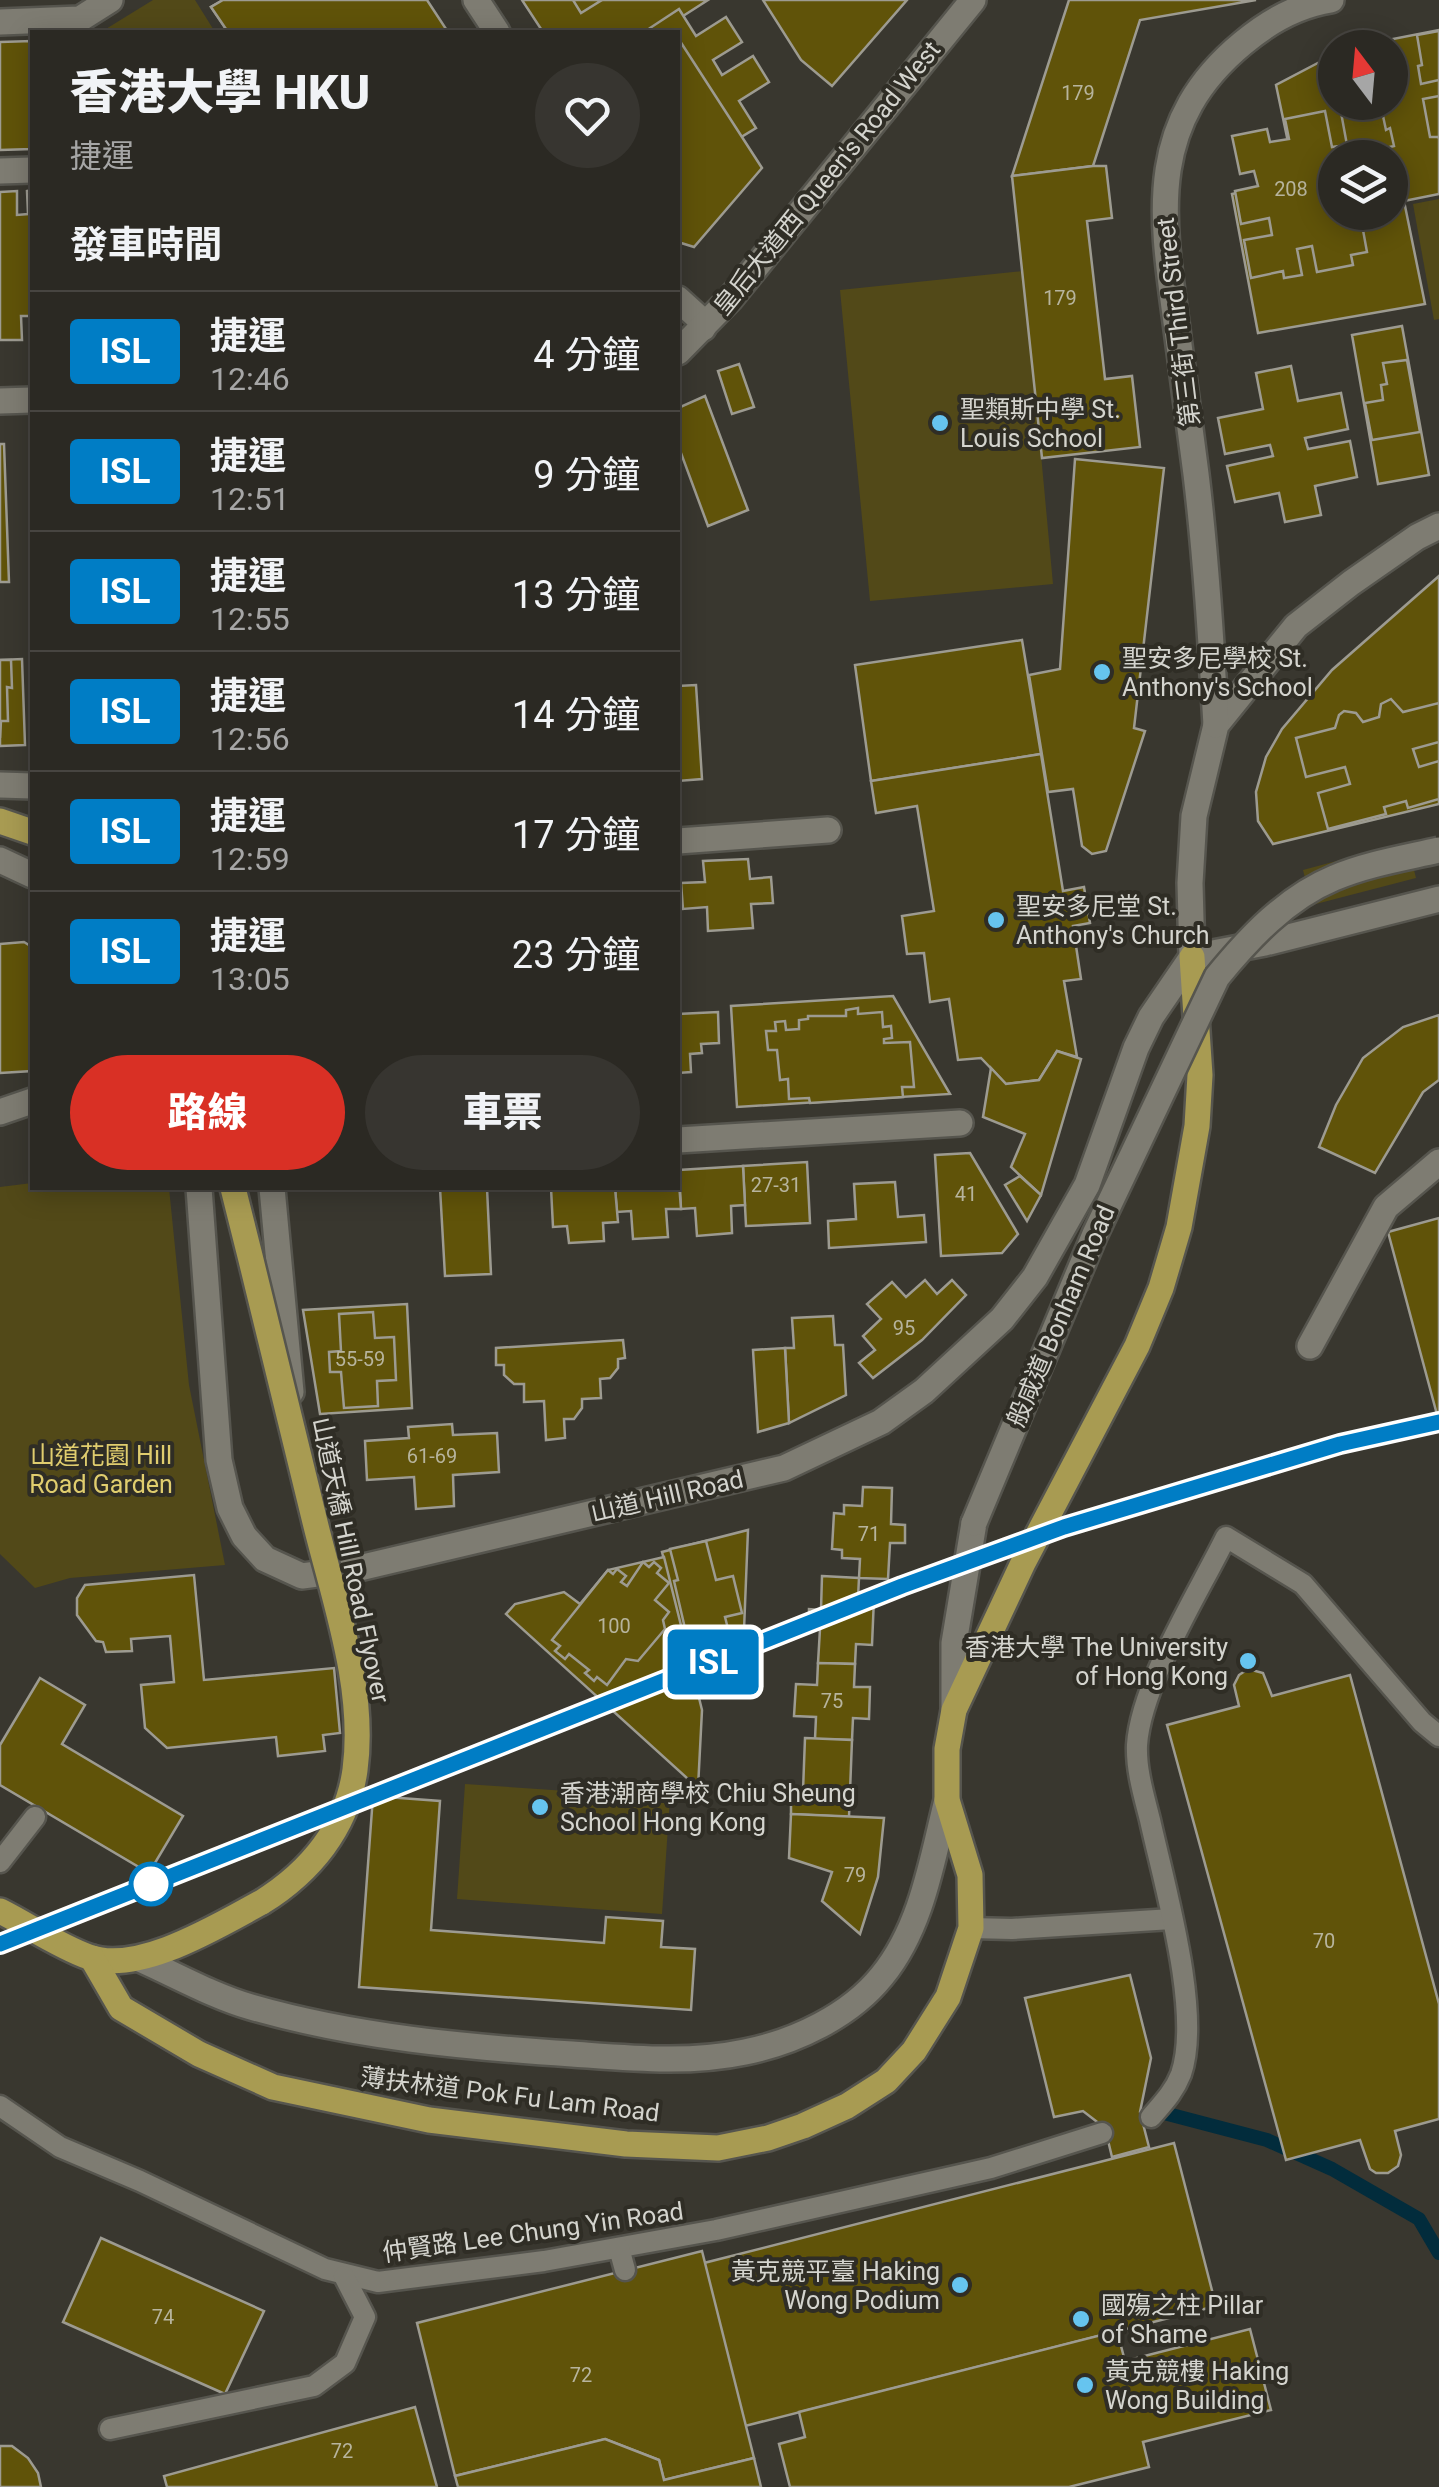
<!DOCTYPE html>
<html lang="zh-TW">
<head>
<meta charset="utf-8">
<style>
  body { margin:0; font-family:Roboto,"Noto Sans TC",sans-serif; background:#373530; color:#f1f3f6; height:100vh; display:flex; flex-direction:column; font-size:38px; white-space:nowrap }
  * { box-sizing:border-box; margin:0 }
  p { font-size:32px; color:#a6a6a6 }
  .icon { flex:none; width:55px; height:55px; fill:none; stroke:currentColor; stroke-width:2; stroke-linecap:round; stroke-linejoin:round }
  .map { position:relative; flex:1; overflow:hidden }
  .details { position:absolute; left:30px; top:30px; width:650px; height:1160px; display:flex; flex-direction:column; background:#2b2923; border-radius:0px; box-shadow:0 5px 25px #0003,0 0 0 2px #474541 }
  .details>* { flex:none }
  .badge { padding:0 20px; border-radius:8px; font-size:35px; line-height:65px }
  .needle { width:65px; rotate:344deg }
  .fabs { position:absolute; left:1318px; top:30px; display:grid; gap:20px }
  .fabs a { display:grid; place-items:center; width:90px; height:90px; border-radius:50%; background:#2b2923; box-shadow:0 5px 25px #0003,0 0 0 2px #474541; font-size:50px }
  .map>.badge { position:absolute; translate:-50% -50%; box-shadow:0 0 0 5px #fff }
  h2 { padding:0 40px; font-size:38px; line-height:90px }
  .round { display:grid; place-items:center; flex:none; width:105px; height:105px; border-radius:52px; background:#373530 }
  .headline { display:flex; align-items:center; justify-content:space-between; height:170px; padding:0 40px }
  h1 { font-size:48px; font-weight:800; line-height:75px }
  .action { display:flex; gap:20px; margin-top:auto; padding:20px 40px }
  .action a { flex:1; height:115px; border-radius:60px; background:#d93025; color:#fff; font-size:40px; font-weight:800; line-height:115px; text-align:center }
  .action a+a { background:#373530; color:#f1f3f6 }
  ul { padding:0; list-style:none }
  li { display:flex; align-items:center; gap:30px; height:120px; padding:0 40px; border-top:2px solid #474541 }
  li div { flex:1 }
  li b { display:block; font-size:38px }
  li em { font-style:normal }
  li .badge { min-width:110px; font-weight:700; text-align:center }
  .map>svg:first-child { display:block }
  .green { fill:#524918 }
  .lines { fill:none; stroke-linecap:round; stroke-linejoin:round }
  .stream { stroke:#022c3c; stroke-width:14 }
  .building { fill:#605309; stroke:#9d9b91; stroke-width:2.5; fill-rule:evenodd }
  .service-casing { stroke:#56554e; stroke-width:25 }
  .pedestrian-casing { stroke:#56554e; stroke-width:30 }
  .minor-casing { stroke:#56554e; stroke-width:30 }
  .tertiary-casing { stroke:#56554e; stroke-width:30 }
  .secondary-casing { stroke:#56554e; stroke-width:30 }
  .primary-casing { stroke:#56554e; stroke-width:30 }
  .service { stroke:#7e7c72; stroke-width:20 }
  .pedestrian { stroke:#7e7c72; stroke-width:25 }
  .minor { stroke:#7e7c72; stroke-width:25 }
  .tertiary { stroke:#7e7c72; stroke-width:25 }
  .secondary { stroke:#7e7c72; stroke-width:25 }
  .primary { stroke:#a89b52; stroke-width:25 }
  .secondary-bridge-casing { stroke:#56554e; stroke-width:30; stroke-linecap:butt }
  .primary-bridge-casing { stroke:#56554e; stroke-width:30; stroke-linecap:butt }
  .secondary-bridge { stroke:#7e7c72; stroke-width:25 }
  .primary-bridge { stroke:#a89b52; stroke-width:25 }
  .line-casing { stroke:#fff; stroke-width:22 }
  .line { stroke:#007dc5; stroke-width:15 }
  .poi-dot { fill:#66c4ef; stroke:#2f2d25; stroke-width:4 }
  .stop-dot { fill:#fff; stroke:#007dc5; stroke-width:5 }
  .labels { text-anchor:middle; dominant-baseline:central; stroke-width:8; stroke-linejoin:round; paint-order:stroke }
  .number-label { font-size:20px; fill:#b7b49d }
  .street-label { font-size:25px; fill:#d4d4ce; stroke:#2f2d25 }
  .poi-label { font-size:25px; fill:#d4d4ce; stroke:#2f2d25; text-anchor:start }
  .park-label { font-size:25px; fill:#e0cd6e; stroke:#2f2d25 }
</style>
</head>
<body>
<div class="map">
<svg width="1439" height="2487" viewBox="0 0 1439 2487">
  <rect width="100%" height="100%" fill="#39372f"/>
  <g class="green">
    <polygon points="153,0 195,0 215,32 101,32"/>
    <polygon points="1439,199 1439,319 1434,320 1413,204"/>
    <polygon points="1024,271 1053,584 870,601 840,290"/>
    <polygon points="1407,842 1416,878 1312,905 1303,870"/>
    <polygon points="32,1183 32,1188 169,1188 189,1385 225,1565 70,1578 35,1588 0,1554 0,1187"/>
    <polygon points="465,1784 670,1798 662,1914 457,1899"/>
  </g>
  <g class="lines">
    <polyline class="stream" points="1164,2113 1267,2140 1332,2169 1419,2219 1439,2253"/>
  </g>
  <g class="building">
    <polygon points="223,0 388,0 409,32 228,32 211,7"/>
    <polygon points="223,0 427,0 448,32 228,32 211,7"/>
    <polygon points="522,0 708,0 669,25 674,32 543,32"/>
    <polygon points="573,0 602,0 581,13"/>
    <polygon points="763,0 907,0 832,86 801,60"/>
    <polygon points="1069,0 1256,0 1140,20 1093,166 1012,176"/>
    <polygon points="679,9 696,36 726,17 742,42 713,60 722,75 753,56 769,82 739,101 756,128 728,145 713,122 698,132 712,156 687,172 678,157 678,32 653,32 650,28"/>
    <path d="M 1439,30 L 1439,194 L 1404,201 L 1425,304 L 1258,333 L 1232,194 L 1296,180 L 1276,85 L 1335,54 L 1335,102 L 1390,102 L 1390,48 L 1347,48 ZM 1335,158 L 1390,158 L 1390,212 L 1335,212 Z"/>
    <polygon points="1439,31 1439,80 1421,84 1418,66 1422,65 1417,35"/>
    <polygon points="678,38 762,168 694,247 678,242"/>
    <polygon points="32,41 32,149 0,150 0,42"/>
    <polygon points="1439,96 1439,139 1439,137 1430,137 1423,99"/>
    <polygon points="1361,102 1380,102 1386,130 1390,128 1394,146 1372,151 1373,158 1335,158 1335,212 1390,212 1390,162 1395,161 1404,200 1397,201 1399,211 1361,219 1367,252 1351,255 1353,265 1317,272 1312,246 1297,249 1302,275 1284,278 1283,271 1251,278 1244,240 1272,235 1269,218 1241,224 1235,191 1258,186 1254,171 1240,174 1232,136 1267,129 1270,142 1289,139 1285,119 1325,111 1332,147 1347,145 1340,107"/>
    <polygon points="1093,166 1106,166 1112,218 1087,221 1105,379 1132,376 1140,447 1042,458 1012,176"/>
    <polygon points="32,190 32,339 31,316 21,316 22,340 0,340 0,192 17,191 17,215 28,214 27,191"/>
    <polygon points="1402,326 1429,475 1378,484 1352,335"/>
    <polygon points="1407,360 1420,432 1372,440 1365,403 1383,400 1381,385 1387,384 1383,363"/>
    <polygon points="739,364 754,407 732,414 718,371"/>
    <polygon points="1291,366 1298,401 1341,393 1348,429 1305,438 1308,449 1350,441 1357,477 1315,486 1321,515 1285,522 1279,493 1235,502 1227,466 1273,456 1270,445 1225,454 1218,418 1263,409 1256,373"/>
    <polygon points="705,396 748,510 708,526 678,445 678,408"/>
    <polygon points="0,444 4,444 9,582 0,582"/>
    <polygon points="1075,459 1164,468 1134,728 1145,731 1106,851 1092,854 1082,846 1073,789 1048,792 1029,675 1060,669"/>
    <polygon points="1439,576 1439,804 1273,844 1258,821 1256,792 1266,757 1282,729 1332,670"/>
    <polygon points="1022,640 1041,754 871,781 855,665"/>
    <polygon points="22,659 25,745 0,746 0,660"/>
    <polygon points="0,660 11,660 12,688 7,687 8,721 1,721 0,738"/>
    <polygon points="696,685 702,779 678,781 678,686"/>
    <polygon points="1391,699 1403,712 1439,703 1439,742 1413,749 1419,767 1439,761 1439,799 1408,808 1406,801 1384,807 1386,814 1328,829 1318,793 1350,784 1345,767 1306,777 1296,738 1335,728 1339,715 1344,711 1356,713 1363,722 1379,717 1381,704"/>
    <polygon points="1041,754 1063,891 1084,887 1090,923 1073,926 1081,979 1064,981 1077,1057 1057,1051 1039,1080 1006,1084 981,1058 958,1060 949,999 930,1002 924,953 907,954 902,916 934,911 917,806 876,813 871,781"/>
    <polygon points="748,859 750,879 771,877 773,903 751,904 753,928 708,931 707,907 683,909 681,883 705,882 703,861"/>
    <polygon points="24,942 32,947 32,1071 0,1073 0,944"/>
    <polygon points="893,996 950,1094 737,1107 731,1006"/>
    <polygon points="858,1008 858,1014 882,1012 883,1027 891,1026 892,1038 884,1039 884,1043 910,1042 914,1087 902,1087 903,1097 810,1103 809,1098 789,1099 788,1079 780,1080 777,1050 768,1050 766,1031 776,1031 775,1022 785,1021 786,1030 799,1029 799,1020 808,1019 808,1016 846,1016 846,1010"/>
    <polygon points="718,1012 719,1043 701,1044 702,1053 690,1054 691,1072 678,1073 678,1014"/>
    <polygon points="1439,1015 1439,1080 1423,1092 1375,1173 1319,1147 1336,1105 1363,1058 1403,1027"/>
    <polygon points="1057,1051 1081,1059 1041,1195 1011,1167 1025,1134 983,1117 991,1068 1006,1084 1039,1080"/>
    <polygon points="970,1153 1018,1234 1002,1253 941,1256 935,1155"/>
    <polygon points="807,1162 810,1223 746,1226 743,1166"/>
    <polygon points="743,1166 745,1205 731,1206 732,1233 697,1236 695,1208 681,1209 679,1170"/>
    <polygon points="678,1170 681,1209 666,1209 668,1237 633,1239 631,1211 617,1212 615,1188 678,1188"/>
    <polygon points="1020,1176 1041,1195 1027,1221 1005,1185"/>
    <polygon points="895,1182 898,1217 924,1215 926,1242 829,1248 828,1221 856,1219 854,1184"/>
    <polygon points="440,1188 487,1188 491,1274 445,1276"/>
    <polygon points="551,1188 615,1188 618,1222 603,1223 604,1241 569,1243 567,1226 553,1227"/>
    <polygon points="1439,1218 1439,1422 1388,1232"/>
    <polygon points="925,1280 937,1294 952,1280 966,1295 922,1340 873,1378 859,1363 875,1350 863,1336 881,1319 867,1304 892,1282 906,1297"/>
    <polygon points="407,1304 412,1408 320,1414 303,1310"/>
    <polygon points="373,1312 375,1338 394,1337 396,1380 377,1381 378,1406 344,1408 341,1372 330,1372 329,1352 341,1351 339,1314"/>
    <polygon points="833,1316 835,1345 843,1345 846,1395 789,1423 785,1348 794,1348 792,1318"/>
    <polygon points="623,1340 625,1358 618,1359 618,1368 610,1378 600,1379 601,1398 582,1399 582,1408 574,1419 564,1419 565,1438 546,1440 544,1401 524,1402 524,1384 514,1384 504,1375 504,1365 496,1365 496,1348"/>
    <polygon points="785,1348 789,1423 758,1432 753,1350"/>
    <polygon points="452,1424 453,1435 497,1433 499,1472 453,1475 454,1506 416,1509 414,1477 367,1480 365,1441 409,1438 408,1427"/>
    <polygon points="863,1487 892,1488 891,1524 905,1525 905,1543 890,1543 888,1579 859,1578 860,1559 842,1558 842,1550 832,1549 834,1513 844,1514 844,1505 862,1506"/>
    <polygon points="748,1530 742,1680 697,1692 662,1552"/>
    <polygon points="706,1541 716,1580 733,1576 742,1613 725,1617 735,1656 699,1666 692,1636 687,1637 674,1581 678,1580 670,1549"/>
    <polygon points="664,1557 702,1710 698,1788 506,1614 515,1604 564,1592 580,1604 608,1570"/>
    <polygon points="643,1562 649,1567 654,1562 661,1568 657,1573 669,1583 655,1600 669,1612 663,1620 665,1629 638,1661 626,1659 607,1685 597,1677 594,1681 585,1673 589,1670 569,1654 565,1659 555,1651 560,1646 552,1640 608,1570 613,1574 617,1569 626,1576 621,1582 627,1586"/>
    <polygon points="194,1575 204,1680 334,1668 340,1733 323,1735 325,1751 278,1756 276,1737 167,1748 145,1728 141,1685 174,1682 170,1636 131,1639 132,1651 106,1652 103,1642 96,1641 77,1615 77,1598 85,1585"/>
    <polygon points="822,1576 859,1578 858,1598 874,1598 872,1645 856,1644 855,1664 818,1663 820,1629 809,1629 809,1609 821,1610"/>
    <polygon points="818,1663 855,1664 854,1687 870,1687 869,1719 853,1718 852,1740 815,1739 816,1717 794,1716 796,1684 817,1685"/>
    <polygon points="1248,1669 1263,1673 1272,1696 1350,1675 1439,2004 1439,2119 1395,2131 1401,2155 1398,2166 1388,2173 1376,2173 1370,2169 1360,2140 1286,2160 1167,1725 1239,1706 1234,1685 1239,1675"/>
    <polygon points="40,1678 85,1705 62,1744 183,1816 149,1873 0,1785 0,1745"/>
    <polygon points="805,1738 852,1740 849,1817 791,1814 791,1791 803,1791"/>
    <polygon points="373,1796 440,1801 431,1930 604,1943 606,1917 663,1921 661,1947 695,1949 691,2010 359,1987"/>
    <polygon points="791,1814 884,1818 878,1877 860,1934 822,1901 832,1872 789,1858"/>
    <polygon points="1130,1975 1151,2058 1140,2112 1149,2147 1112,2157 1105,2128 1083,2111 1054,2117 1025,1998"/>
    <polygon points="1174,2143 1216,2306 745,2426 704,2263"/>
    <polygon points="101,2238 264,2311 225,2394 63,2322"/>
    <polygon points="702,2251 754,2458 664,2480 659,2460 605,2439 455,2476 417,2323"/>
    <polygon points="1250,2329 1271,2410 1143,2442 1149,2467 1069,2487 790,2487 779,2444 805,2437 799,2412 1117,2331 1125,2361"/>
    <polygon points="415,2407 437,2487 167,2487 164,2476"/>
    <polygon points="605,2439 659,2460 664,2480 754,2458 761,2487 458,2487 455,2476"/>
    <polygon points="0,2446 12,2446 28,2458 38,2473 41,2487 0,2487"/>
  </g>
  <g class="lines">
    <g class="service-casing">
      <g id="service">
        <polyline points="0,1862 35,1817"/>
        <polyline points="971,1928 1012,1929 1172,1919"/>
        <polyline points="0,2106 60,2147 140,2181 325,2269 378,2282 544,2261 716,2230 991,2168 1102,2133"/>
        <path d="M 1151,2117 C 1163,2103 1174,2092 1181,2074 C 1202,2013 1164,1884 1150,1820 C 1144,1796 1136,1770 1137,1745 C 1141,1684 1198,1594 1226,1537 L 1303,1584 L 1422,1722 L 1439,1736"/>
        <polyline points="619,2248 625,2270"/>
        <polyline points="110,2429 314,2386 345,2363 365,2317 344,2276"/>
      </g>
    </g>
    <g class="pedestrian-casing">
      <g id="pedestrian">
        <polyline points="0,22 80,19 110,0"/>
        <polyline points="0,171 32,170"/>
        <polyline points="1310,1346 1386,1207 1439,1162"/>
      </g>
    </g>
    <g class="minor-casing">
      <g id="minor">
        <polyline points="0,785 32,786"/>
        <polyline points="678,841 828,830"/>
        <polyline points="0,860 32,875"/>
        <polyline points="0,1112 32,1101"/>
        <polyline points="678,1140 960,1123"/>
        <polyline points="199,1188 219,1460 230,1508 244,1536 265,1559 302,1576 355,1569 784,1468 881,1422 924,1391 1002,1319 1035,1277 1087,1185 1136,1048 1151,1017 1192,957"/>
        <polyline points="272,1188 291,1392"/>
      </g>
    </g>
    <g class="tertiary-casing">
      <g id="tertiary">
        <polyline points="476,0 497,32"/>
        <polyline points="678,299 700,319 703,328"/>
      </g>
    </g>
    <g class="secondary-casing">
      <g id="secondary">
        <polyline points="678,352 730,299 973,0"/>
        <polyline points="0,401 32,400"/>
        <polyline points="1439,526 1417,537 1351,583 1296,626 1216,725 1194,816 1190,883 1192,957 1265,943 1439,899"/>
        <path d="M 1216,725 C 1211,641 1206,557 1196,474 C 1189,423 1183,373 1176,322 C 1161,213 1147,122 1243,43 C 1268,22 1299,5 1331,0"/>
        <polyline points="954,1710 954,1643 974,1523"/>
        <path d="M 140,1959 C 176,1975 213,1996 251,2007 C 355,2037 465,2047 572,2054 C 629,2058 689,2064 745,2052 C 795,2042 850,2016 882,1976 C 922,1927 932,1860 947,1800"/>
      </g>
    </g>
    <g class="primary-casing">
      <g id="primary">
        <polyline points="0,821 32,832"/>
        <path d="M 0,1911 C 28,1925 60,1947 89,1957 C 139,1975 219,1925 262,1902"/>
        <polyline points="92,1958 121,2008 199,2054 273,2087 429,2120 626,2144 718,2148 768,2138 803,2126 847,2106 886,2081 914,2051 948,1997 971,1928 970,1875 947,1800 947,1749 954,1710 1023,1563 1137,1346 1161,1288 1179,1227 1197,1126 1200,1075 1192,957"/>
      </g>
    </g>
    <use href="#service" class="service"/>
    <use href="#pedestrian" class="pedestrian"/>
    <use href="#minor" class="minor"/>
    <use href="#tertiary" class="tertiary"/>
    <use href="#secondary" class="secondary"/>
    <use href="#primary" class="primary"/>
    <g class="secondary-bridge-casing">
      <path id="secondary-bridge" d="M 974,1523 L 1095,1234 L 1217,977 C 1249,938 1286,898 1334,878 C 1367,864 1404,858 1439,850"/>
    </g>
    <g class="primary-bridge-casing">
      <path id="primary-bridge" d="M 233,1188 C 261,1299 288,1410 315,1522 C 334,1600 366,1688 355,1770 C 347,1828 310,1872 262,1902"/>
    </g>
    <use href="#secondary-bridge" class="secondary-bridge"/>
    <use href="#primary-bridge" class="primary-bridge"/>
  </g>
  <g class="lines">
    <g class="line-casing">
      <polyline id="line" points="0,1944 902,1586 1064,1527 1340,1444 1439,1422"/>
    </g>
    <use href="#line" class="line"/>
  </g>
  <g class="poi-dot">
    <circle cx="940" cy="423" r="10"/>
    <circle cx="1102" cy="672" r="10"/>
    <circle cx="996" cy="920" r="10"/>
    <circle cx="1248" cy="1661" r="10"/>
    <circle cx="540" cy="1807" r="10"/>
    <circle cx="960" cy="2285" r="10"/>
    <circle cx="1081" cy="2319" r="10"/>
    <circle cx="1085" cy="2385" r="10"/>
  </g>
  <circle class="stop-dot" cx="151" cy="1884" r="20"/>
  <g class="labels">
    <g class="number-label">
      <text x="1078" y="93">179</text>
      <text x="1291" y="189">208</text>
      <text x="1060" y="298">179</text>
      <text x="776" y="1185">27-31</text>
      <text x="966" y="1194">41</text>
      <text x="904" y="1328">95</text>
      <text x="360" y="1359">55-59</text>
      <text x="432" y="1456">61-69</text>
      <text x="869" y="1534">71</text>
      <text x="614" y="1626">100</text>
      <text x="832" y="1701">75</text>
      <text x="855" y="1875">79</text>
      <text x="1324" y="1941">70</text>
      <text x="163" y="2317">74</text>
      <text x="581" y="2375">72</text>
      <text x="342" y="2451">72</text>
    </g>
    <g class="street-label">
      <text transform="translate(827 178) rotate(-51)">皇后大道西 Queen's Road West</text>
      <text transform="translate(1178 322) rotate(-97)">第三街 Third Street</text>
      <text transform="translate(1061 1316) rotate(-67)">般咸道 Bonham Road</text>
      <text transform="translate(667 1496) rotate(-13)">山道 Hill Road</text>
      <text transform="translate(351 1560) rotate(78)">山道天橋 Hill Road Flyover</text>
      <text transform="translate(510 2095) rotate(7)">薄扶林道 Pok Fu Lam Road</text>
      <text transform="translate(533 2232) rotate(-8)">仲賢路 Lee Chung Yin Road</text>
    </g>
    <g class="poi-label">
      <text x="960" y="409">聖類斯中學 St.<tspan x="960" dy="29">Louis School</tspan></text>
      <text x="1122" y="658">聖安多尼學校 St.<tspan x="1122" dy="29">Anthony's School</tspan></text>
      <text x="1016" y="906">聖安多尼堂 St.<tspan x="1016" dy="29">Anthony's Church</tspan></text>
      <text x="1228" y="1647" text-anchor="end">香港大學 The University<tspan x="1228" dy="29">of Hong Kong</tspan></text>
      <text x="560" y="1793">香港潮商學校 Chiu Sheung<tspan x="560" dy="29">School Hong Kong</tspan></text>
      <text x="940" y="2271" text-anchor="end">黃克競平臺 Haking<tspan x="940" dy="29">Wong Podium</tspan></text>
      <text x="1101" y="2305">國殤之柱 Pillar<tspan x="1101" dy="29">of Shame</tspan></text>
      <text x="1105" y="2371">黃克競樓 Haking<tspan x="1105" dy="29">Wong Building</tspan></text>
    </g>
    <g class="park-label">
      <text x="101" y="1455">山道花園 Hill<tspan x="101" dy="29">Road Garden</tspan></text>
    </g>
  </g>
</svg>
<div class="fabs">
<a><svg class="needle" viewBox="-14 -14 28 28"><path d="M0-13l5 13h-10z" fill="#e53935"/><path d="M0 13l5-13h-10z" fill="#a6a6a6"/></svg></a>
<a><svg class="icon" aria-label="layers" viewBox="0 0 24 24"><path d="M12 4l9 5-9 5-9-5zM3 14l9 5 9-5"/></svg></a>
</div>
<b class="badge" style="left:713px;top:1662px;background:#007dc5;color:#fff">ISL</b>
<section class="details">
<div class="headline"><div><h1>香港大學 HKU</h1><p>捷運</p></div><a class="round"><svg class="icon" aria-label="heart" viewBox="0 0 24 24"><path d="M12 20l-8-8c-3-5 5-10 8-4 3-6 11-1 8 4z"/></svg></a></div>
<h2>發車時間</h2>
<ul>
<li><span class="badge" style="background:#007dc5;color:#fff">ISL</span><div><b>捷運</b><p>12:46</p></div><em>4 分鐘</em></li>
<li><span class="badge" style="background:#007dc5;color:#fff">ISL</span><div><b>捷運</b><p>12:51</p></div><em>9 分鐘</em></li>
<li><span class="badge" style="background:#007dc5;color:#fff">ISL</span><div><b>捷運</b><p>12:55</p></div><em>13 分鐘</em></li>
<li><span class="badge" style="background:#007dc5;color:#fff">ISL</span><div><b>捷運</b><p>12:56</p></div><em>14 分鐘</em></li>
<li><span class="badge" style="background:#007dc5;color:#fff">ISL</span><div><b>捷運</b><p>12:59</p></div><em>17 分鐘</em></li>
<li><span class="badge" style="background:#007dc5;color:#fff">ISL</span><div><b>捷運</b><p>13:05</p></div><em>23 分鐘</em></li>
</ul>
<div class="action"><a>路線</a><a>車票</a></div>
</section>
</div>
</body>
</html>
